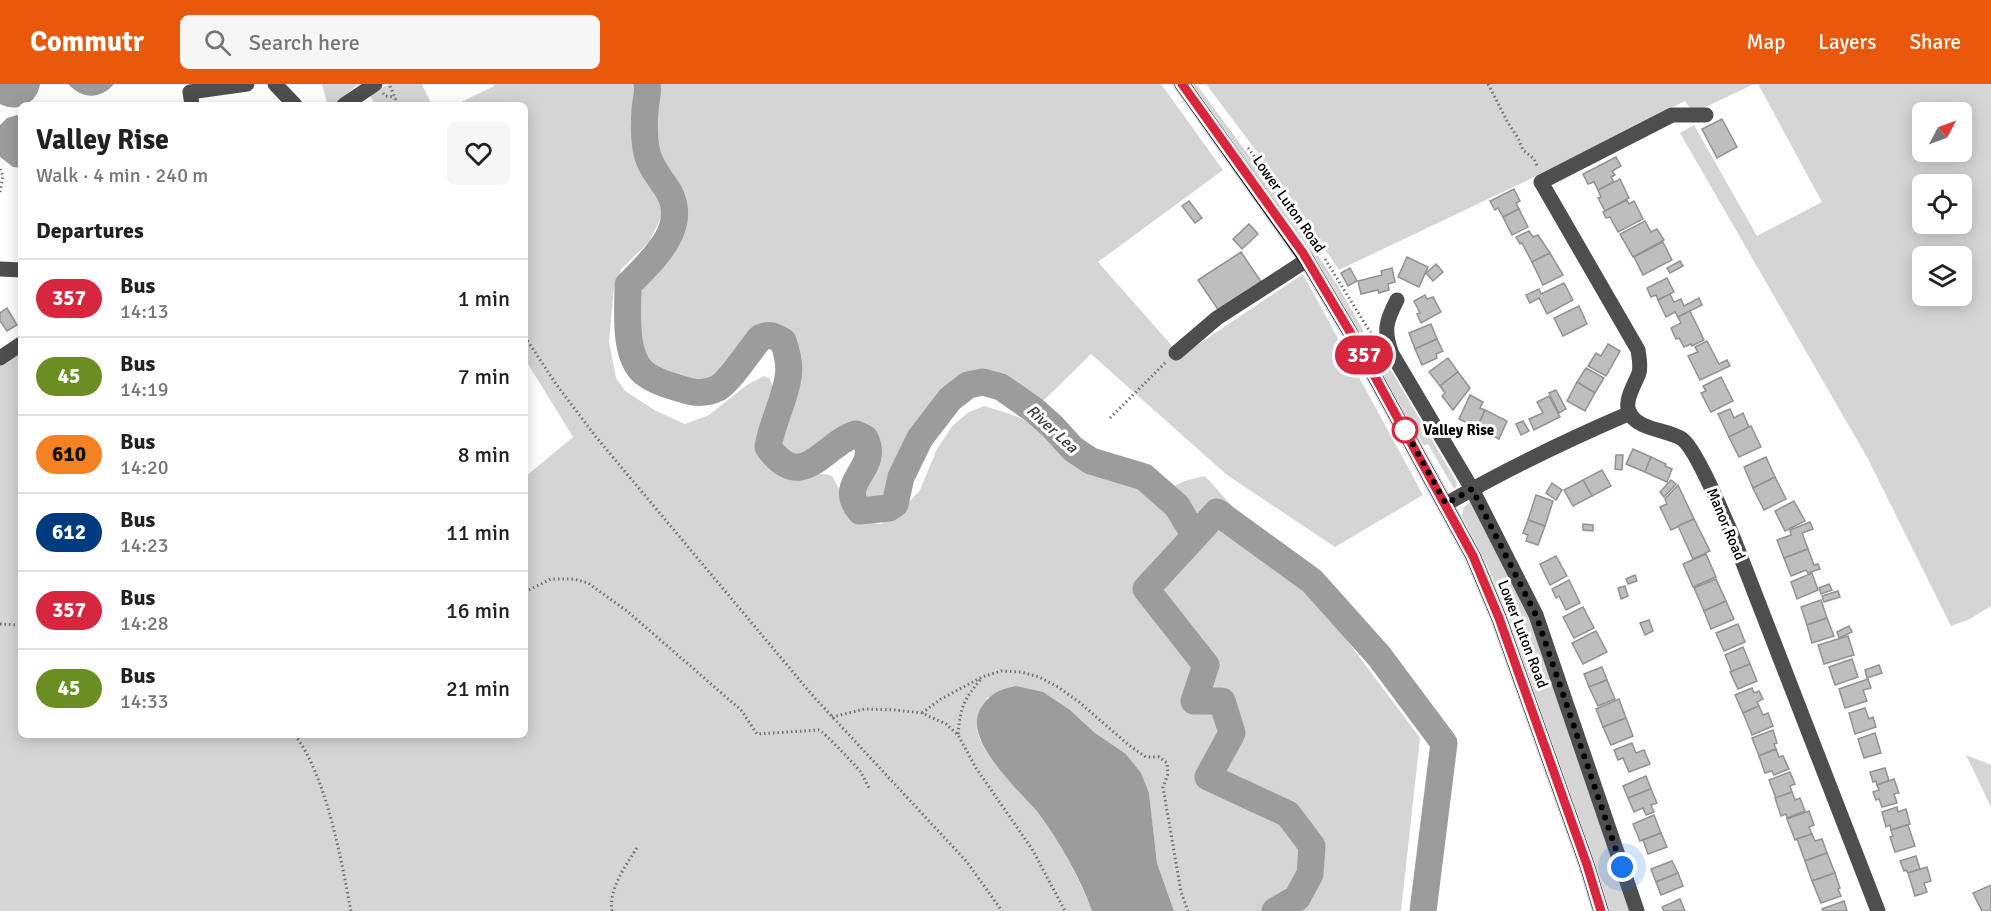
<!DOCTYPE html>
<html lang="en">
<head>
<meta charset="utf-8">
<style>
  body { margin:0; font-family:Signika,sans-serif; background:#f6f6f6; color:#222; height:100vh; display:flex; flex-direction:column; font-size:22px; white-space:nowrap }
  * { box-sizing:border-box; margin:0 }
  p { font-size:20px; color:#767676 }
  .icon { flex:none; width:33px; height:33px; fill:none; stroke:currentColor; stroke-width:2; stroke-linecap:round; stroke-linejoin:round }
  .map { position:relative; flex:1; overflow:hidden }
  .side { position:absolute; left:18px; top:18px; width:510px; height:636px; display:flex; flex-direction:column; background:#fff; border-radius:9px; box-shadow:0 3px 15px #0003 }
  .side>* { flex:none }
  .badge { padding:0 12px; border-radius:20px; font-size:21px; line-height:39px }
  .needle { width:39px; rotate:49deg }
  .tools { position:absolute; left:1912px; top:18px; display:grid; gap:12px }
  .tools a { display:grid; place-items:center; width:60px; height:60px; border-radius:9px; background:#fff; box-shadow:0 3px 15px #0003; font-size:30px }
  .you { position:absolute; width:30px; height:30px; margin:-15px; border:4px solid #fff; border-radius:50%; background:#1a73e8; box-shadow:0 0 0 9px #1a73e833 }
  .map>.badge { position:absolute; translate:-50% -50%; box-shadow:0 0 0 3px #fff }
  h2 { padding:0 18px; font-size:22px; line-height:54px }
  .round { display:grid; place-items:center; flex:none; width:63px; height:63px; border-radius:9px; background:#f6f6f6 }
  .overview { display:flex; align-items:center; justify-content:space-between; height:102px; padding:0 18px }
  h1 { font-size:28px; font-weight:700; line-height:45px }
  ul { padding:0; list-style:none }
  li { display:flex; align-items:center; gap:18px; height:78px; padding:0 18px; border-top:2px solid #e0e0e0 }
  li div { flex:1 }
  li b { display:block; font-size:22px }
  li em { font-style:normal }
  li .badge { min-width:66px; font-weight:700; text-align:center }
  header { display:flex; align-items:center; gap:36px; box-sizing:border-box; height:84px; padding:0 30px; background:#ea580c; color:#fff }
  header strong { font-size:28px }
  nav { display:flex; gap:33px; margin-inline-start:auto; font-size:21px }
  .search { width:420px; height:54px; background:#f6f6f6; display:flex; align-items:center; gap:15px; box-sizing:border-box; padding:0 21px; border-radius:9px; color:#767676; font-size:22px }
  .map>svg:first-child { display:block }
  .green { fill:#d5d5d5; fill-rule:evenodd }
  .water { fill:#9c9c9c }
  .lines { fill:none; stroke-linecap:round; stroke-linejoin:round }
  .river { stroke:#9c9c9c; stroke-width:27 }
  .building { fill:#bebebe; stroke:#929292; stroke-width:1.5 }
  .major-casing { stroke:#dbdbdb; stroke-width:18 }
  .path { stroke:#707070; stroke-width:3; stroke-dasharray:1.5 3; stroke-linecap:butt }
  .minor { stroke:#4e4e4e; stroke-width:15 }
  .major { stroke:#000; stroke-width:15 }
  .line-casing { stroke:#fff; stroke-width:14 }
  .line { stroke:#d7263d; stroke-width:9 }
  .walk { stroke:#000; stroke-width:6; stroke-dasharray:0 10.8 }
  .stop-dot { fill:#fff; stroke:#d7263d; stroke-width:3 }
  .labels { text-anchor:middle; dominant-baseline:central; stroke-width:6; stroke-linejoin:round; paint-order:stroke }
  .street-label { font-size:15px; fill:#000; stroke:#fff }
  .stop-label { font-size:15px; font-weight:bold; fill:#000; stroke:#fff; text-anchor:start }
  .water-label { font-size:16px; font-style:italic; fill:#3d3d3d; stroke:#fff }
</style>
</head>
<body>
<header>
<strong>Commutr</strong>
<div class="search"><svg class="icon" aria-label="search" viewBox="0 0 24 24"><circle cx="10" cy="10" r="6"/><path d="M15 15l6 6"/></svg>Search here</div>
<nav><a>Map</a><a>Layers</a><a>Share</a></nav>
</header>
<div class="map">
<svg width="1991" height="827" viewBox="0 0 1991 827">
  <rect width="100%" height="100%" fill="#fff"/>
  <g class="green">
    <polygon points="322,0 358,0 334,21 321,21 327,19"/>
    <polygon points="389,0 422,0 432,21 375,21 369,10"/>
    <path d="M 493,0 L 638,0 L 633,25 L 635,68 L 639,80 L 655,103 L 664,127 L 649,158 L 622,184 L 614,204 L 609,258 L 616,294 L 625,307 L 656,327 L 685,340 L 709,331 L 747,301 L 764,292 L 769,294 C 771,298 774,304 774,307 C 774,312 770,320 768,325 C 759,350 754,373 782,389 C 797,397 816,386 832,392 L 842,410 L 845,427 L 856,437 L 880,440 L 896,432 L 920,406 L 937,365 L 953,341 L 969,328 L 984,322 C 1007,329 1034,336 1052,353 C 1064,363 1072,377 1087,383 C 1094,386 1103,385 1110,387 C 1131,391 1148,400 1163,415 C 1174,398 1186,396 1205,392 L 1319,519 L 1420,654 L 1401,827 L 1174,827 L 1157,779 L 1149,709 L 1140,689 L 1126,670 L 1095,649 L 1070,626 L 988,613 C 982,622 976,631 977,643 C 978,670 1022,708 1038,729 C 1060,758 1079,793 1092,827 L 0,827 L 0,280 L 21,267 L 21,651 L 525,651 L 525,393 L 573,353 L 525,275 L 525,21 L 455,21 L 494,2 Z"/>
    <path d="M 647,0 L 1161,0 L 1223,86 L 1098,178 L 1181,272 L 1303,190 L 1423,411 L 1335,463 L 1227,391 L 1091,270 L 1034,326 C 1020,316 1000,297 982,298 C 948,300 912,364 902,392 C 899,401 900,412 895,419 C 888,428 870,427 860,427 C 835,397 881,386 865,353 L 856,350 C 823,360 803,411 768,363 C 772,339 784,318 788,294 C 790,283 787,268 783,257 C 774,252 769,249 760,254 C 750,266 730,297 718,304 C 704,311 693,309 678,304 C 667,301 654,297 645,289 C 623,271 628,226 628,201 C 651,177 689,145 669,108 C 661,95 650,83 647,69 C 644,56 644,40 645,27 C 645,18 649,9 647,0 Z"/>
    <polygon points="1190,0 1196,0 1287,123 1341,207 1373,264 1384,274 1456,397 1457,402 1454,405 1428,360 1424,362 1293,142"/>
    <polygon points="1206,0 1754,0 1693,29 1685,17 1528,96 1339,186 1285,105"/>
    <path d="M 1758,0 L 1991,0 L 1991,522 L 1968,536 L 1951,542 L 1868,375 L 1680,49 L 1694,41 L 1757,152 L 1822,118 ZM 1923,28 L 1962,28 L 1962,68 L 1923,68 ZM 1923,100 L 1962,100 L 1962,140 L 1923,140 ZM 1923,172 L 1962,172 L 1962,212 L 1923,212 Z"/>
    <polygon points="1470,418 1474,419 1531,531 1631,827 1607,827 1509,535 1488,483 1462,432 1464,423"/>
    <polygon points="1966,671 1991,681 1991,723"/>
  </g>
  <g class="water">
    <path d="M 0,0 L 40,0 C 37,20 17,29 0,20 Z"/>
    <path d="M 68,0 L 114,0 C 100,16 82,15 68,0 Z"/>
    <polygon points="21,30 21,84 13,83 0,73 0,41 7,34"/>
    <path d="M 1016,602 L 1043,608 L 1070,626 L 1095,649 L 1126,670 L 1141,689 L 1149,709 L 1157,779 L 1174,827 L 1092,827 C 1080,793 1060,759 1039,730 C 1020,706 959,655 982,622 C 991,609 1001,605 1016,602 Z"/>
  </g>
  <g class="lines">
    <g class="river">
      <path d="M 647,0 C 649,9 645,18 645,27 C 644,40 644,56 647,69 C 650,83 661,95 669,108 C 689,145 651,177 628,201 C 628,226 623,271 644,289 C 654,297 667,301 678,304 C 693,309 704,311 718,304 C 730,297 750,266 760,254 C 769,249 774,252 783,257 C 787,268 790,283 788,294 C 784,318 772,339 768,363 C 803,411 823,360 856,350 L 865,354 C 881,386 835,397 860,427 L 889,424 L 895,420 L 901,393 L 920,354 L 950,315 L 968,301 L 983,298 L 1001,303 L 1034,326 L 1052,342 L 1073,365 L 1091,377 L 1144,393 L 1177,422 L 1195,452 L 1146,505 L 1206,581 L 1194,617 L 1222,617 L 1232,649 L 1208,693 L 1288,730 L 1312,762 L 1310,790 L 1297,814 L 1275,827"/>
      <polyline points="1195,452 1217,428 1312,497 1379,572 1444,659 1423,827"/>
    </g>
  </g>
  <g class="building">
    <polygon points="1722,35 1737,63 1717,74 1702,45"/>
    <polygon points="1616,73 1621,82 1612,87 1615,91 1611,93 1614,98 1598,106 1594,98 1588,100 1583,90"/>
    <polygon points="1620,95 1629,114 1605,127 1598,114 1601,113 1598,106"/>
    <polygon points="1514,105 1520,117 1516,119 1519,125 1503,133 1498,124 1495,126 1490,117"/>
    <polygon points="1627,116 1629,120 1634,117 1643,135 1618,148 1610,133 1606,134 1603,128"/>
    <polygon points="1189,117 1202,134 1195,139 1182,122"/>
    <polygon points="1519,125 1528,143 1512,151 1503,133"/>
    <polygon points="1645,137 1651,148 1657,145 1664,156 1633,173 1620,150"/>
    <polygon points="1249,140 1258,150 1242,165 1233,155"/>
    <polygon points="1529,147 1533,153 1538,151 1550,169 1532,178 1522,159 1520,160 1516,153"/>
    <polygon points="1663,158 1672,176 1643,191 1634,173"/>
    <polygon points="1241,168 1262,199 1219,227 1198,196"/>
    <polygon points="1550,169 1563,191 1543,201 1532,178"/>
    <polygon points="1407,173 1428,183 1419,203 1398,193"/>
    <polygon points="1680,177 1683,182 1670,189 1667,184"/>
    <polygon points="1436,180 1443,188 1433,197 1426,189"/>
    <polygon points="1350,184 1357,197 1348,202 1341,189"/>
    <polygon points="1392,184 1395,198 1388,200 1389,206 1379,209 1378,206 1361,210 1358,197 1382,191 1381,187"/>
    <polygon points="1667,194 1674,208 1658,216 1656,211 1651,213 1647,204"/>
    <polygon points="1564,199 1573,216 1547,230 1539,214 1530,219 1526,211 1539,205 1541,210"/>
    <polygon points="1670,210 1674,218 1681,215 1684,222 1699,214 1702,221 1678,233 1675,228 1666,233 1658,216"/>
    <polygon points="1425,211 1427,215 1433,213 1441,228 1421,239 1417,230 1420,229 1414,217"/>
    <polygon points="1579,222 1587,240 1563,252 1554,234"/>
    <polygon points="7,224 17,241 7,247 0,237 0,229"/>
    <polygon points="1690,227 1704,256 1692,262 1691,260 1684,263 1679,254 1676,255 1671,244 1681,239 1678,233"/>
    <polygon points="1431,240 1437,255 1415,265 1409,249"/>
    <polygon points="1437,255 1443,267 1436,270 1437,274 1422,281 1415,265"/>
    <polygon points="1707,257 1719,280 1727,276 1730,282 1700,296 1688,272 1698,268 1695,263"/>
    <polygon points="1608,260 1620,267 1606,292 1588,282 1596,269 1601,272"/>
    <polygon points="1448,274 1458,288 1440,302 1429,288"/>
    <polygon points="1586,284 1604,294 1595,309 1577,298"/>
    <polygon points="1458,288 1470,304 1453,326 1442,312 1445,309 1440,302"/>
    <polygon points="1721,293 1733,317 1711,328 1701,309 1706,307 1703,302"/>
    <polygon points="1577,298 1595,309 1585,327 1567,317"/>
    <polygon points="1556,306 1566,325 1559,329 1549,309"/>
    <polygon points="1470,311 1483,318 1480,324 1485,326 1477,344 1459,335"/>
    <polygon points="1549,312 1560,333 1534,346 1529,335 1543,329 1537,318"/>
    <polygon points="1730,325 1734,334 1743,329 1749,343 1729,353 1718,330"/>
    <polygon points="1485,326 1507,337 1499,355 1477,344"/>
    <polygon points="1523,337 1529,347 1521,351 1516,340"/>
    <polygon points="1751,342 1761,363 1739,373 1729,353"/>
    <polygon points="1633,365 1651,373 1645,388 1626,380"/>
    <polygon points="1616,371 1623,371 1622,386 1615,385"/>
    <polygon points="1651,373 1666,380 1665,382 1672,385 1667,398 1645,388"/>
    <polygon points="1766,373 1775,393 1753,404 1744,383"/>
    <polygon points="1602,386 1611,402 1592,412 1583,396"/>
    <polygon points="1775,393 1786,415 1764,426 1753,404"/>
    <polygon points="1583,396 1592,412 1573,422 1564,406"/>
    <polygon points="1671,396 1676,400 1664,413 1660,408"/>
    <polygon points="1552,399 1562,406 1556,416 1546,409"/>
    <polygon points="1678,401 1694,435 1671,446 1660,423 1667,420 1665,415"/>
    <polygon points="1536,411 1553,417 1545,442 1528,436"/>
    <polygon points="1794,417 1805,437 1785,447 1775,427"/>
    <polygon points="1694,435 1710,467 1693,475 1678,442"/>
    <polygon points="1528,436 1545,442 1538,461 1526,457 1528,451 1523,449"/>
    <polygon points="1810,438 1813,445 1802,449 1808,465 1784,474 1777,456 1791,451 1790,446"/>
    <polygon points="1583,440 1593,441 1593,447 1583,446"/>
    <polygon points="1808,465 1814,481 1818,480 1820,485 1808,489 1806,486 1791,492 1784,474"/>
    <polygon points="1706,470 1716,493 1693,503 1683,480"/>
    <polygon points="1556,472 1567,492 1550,501 1540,480"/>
    <polygon points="1812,489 1818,506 1797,515 1791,498"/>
    <polygon points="1635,491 1637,497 1628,500 1626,495"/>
    <polygon points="1716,495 1726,517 1704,527 1694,504"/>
    <polygon points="1569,496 1580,519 1566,526 1559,512 1556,514 1552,505"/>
    <polygon points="1829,500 1832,506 1821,510 1819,504"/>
    <polygon points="1625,502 1628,512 1621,515 1618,504"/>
    <polygon points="1838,507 1840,513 1824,518 1822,512"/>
    <polygon points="1821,516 1827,534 1807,541 1801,523"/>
    <polygon points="1726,517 1734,535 1711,545 1704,527"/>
    <polygon points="1583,523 1594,544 1574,554 1563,533"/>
    <polygon points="1827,534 1834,552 1812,559 1807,541"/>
    <polygon points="1649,536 1653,547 1645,551 1640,539"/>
    <polygon points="1738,540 1745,558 1724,567 1716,549"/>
    <polygon points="1849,542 1852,548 1839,554 1837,548"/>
    <polygon points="1596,547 1607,568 1583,580 1572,559"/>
    <polygon points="1848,552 1854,571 1824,580 1818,561"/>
    <polygon points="1743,563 1750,580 1732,588 1725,571"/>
    <polygon points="1852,575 1858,593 1835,601 1829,583"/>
    <polygon points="1750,580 1757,597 1738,605 1730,588"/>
    <polygon points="1879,581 1882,589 1867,594 1865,586"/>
    <polygon points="1602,583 1607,596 1589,603 1584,590"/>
    <polygon points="1868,595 1871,604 1863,606 1867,617 1845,624 1839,605"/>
    <polygon points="1607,596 1615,615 1598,622 1589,603"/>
    <polygon points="1752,604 1754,609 1759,607 1763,615 1757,618 1759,622 1743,629 1735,611"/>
    <polygon points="1619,615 1626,634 1603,643 1596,625"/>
    <polygon points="1759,622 1763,631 1768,629 1773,642 1752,651 1743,629"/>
    <polygon points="1865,624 1869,635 1873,633 1876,643 1855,650 1849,629"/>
    <polygon points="1626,634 1633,652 1611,661 1603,643"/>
    <polygon points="1773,646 1777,659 1774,660 1776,665 1759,672 1752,654"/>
    <polygon points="1875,649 1881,669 1864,674 1858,655"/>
    <polygon points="1632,659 1636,669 1644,666 1650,680 1629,688 1623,674 1618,676 1614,666"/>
    <polygon points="1776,665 1779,673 1783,672 1789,685 1774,691 1772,687 1765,689 1759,672"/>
    <polygon points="1885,684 1889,697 1877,701 1876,697 1873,698 1870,688"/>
    <polygon points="1790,688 1795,700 1790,702 1792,708 1776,714 1769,696"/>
    <polygon points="1646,692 1651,705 1628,714 1623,702"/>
    <polygon points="1894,695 1899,709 1894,710 1897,719 1882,723 1879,715 1876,716 1873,708 1879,706 1877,701"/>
    <polygon points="1651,705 1657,719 1651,721 1654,728 1646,731 1643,724 1634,728 1628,714"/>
    <polygon points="1792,708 1795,716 1800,714 1805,727 1787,734 1786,730 1781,732 1775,714"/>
    <polygon points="1897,723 1898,728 1906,725 1910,740 1891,746 1890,741 1886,743 1882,728"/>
    <polygon points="1809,727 1814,741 1809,743 1812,750 1795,756 1787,735"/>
    <polygon points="1654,731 1661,749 1640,757 1633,740"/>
    <polygon points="1908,741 1915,762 1895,768 1890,753 1893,752 1891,746"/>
    <polygon points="1661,749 1667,763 1648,770 1643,756"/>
    <polygon points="1812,750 1815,757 1822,755 1827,769 1805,777 1797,755"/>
    <polygon points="1827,769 1835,789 1812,797 1805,777"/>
    <polygon points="1916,772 1920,785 1908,789 1906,786 1904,787 1900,777"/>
    <polygon points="1672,777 1678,789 1656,798 1651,785"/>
    <polygon points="1927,783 1931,797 1924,799 1927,808 1915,812 1908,789"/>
    <polygon points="1678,789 1683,802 1661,811 1656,798"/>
    <polygon points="1835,789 1840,804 1838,805 1841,812 1821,819 1812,797"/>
    <polygon points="1991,801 1991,827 1982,827 1973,809"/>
    <polygon points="1680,815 1685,827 1664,827 1662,823"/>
    <polygon points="1844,817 1847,827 1823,827 1822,825"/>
  </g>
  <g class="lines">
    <g class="major-casing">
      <polyline id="major" points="1182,0 1307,176 1356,258 1473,472 1499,534 1587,781 1601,827"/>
    </g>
    <g class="path">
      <polyline points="1488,0 1508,39 1518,54 1523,66 1534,75 1538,84"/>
      <polyline points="390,2 398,21"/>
      <polyline points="383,9 385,12 395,13"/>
      <polyline points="1248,64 1292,122 1318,164"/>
      <polyline points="0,85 3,92 0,108"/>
      <polyline points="1325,175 1372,251"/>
      <polyline points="525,253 556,300 596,353 813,612 967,778 1002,827"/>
      <polyline points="1110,334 1166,278"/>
      <path d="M 525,508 L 551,495 L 574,495 L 588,499 L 627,527 L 741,626 L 757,650 L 819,646 C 823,647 855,681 860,687 C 863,692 866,698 869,704"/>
      <polyline points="0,540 21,541"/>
      <polyline points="922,629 941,615 982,593 1001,587 1021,588 1039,593 1058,603 1079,618 1130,662 1146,673 1159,673 1167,679 1168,690 1163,703 1181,808 1188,827"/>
      <polyline points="832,633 865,625 895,626 922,629 946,640 958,651 976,684 1032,765 1065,827"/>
      <path d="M 958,650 C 961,622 963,617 981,595"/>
      <path d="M 295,651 C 327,694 341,775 351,827"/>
      <path d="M 612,827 C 608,805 627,780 638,762"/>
    </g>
    <g class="minor">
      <polyline points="275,0 295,21"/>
      <polyline points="192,21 190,8 247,0"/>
      <polyline points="344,21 375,0"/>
      <path d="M 1706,31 L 1672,31 L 1541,98 L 1638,266 C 1639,273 1641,281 1639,289 C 1635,300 1624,316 1629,328 C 1638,347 1668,345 1682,355 C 1696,364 1725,435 1733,453 L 1878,827"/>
      <polyline points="0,185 21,186"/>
      <path d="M 1397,216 C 1386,237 1383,247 1392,270 L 1472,405 L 1536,531 L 1637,827"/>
      <polyline points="1176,269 1217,234 1307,176"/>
      <polyline points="0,274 21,260"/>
      <path d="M 1446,420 C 1505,386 1567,356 1630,329"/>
    </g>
    <use href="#major" class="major"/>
  </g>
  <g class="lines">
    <g class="line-casing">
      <polyline id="line" points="1182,0 1303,169 1356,258 1473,472 1499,534 1587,781 1601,827"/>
    </g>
    <use href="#line" class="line"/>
    <polyline class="walk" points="1405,346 1401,339 1446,420 1472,405 1536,531 1622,783"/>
  </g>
  <circle class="stop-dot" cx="1405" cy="346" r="12"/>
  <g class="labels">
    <g class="street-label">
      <text transform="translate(1289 120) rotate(55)">Lower Luton Road</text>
      <text transform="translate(1726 440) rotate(67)">Manor Road</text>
      <text transform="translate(1523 550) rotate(69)">Lower Luton Road</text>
    </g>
    <g class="stop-label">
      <text x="1423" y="346">Valley Rise</text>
    </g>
    <g class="water-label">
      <text transform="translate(1052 345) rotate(42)">River Lea</text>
    </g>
  </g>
</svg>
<div class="tools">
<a><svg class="needle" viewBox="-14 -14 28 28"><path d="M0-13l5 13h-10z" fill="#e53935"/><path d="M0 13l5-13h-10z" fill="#767676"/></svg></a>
<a><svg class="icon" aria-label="locate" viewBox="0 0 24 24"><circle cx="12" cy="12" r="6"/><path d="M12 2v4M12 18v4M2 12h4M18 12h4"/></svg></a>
<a><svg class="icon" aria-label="layers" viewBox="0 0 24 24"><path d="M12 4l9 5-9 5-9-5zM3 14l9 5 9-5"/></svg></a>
</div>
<div class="you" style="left:1622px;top:783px"></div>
<b class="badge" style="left:1364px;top:271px;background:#d7263d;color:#fff">357</b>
<section class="side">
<div class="overview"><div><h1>Valley Rise</h1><p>Walk · 4 min · 240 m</p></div><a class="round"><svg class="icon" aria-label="heart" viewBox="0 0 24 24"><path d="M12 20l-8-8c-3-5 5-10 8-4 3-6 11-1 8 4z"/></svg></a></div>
<h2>Departures</h2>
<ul>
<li><span class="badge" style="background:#d7263d;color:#fff">357</span><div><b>Bus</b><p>14:13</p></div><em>1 min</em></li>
<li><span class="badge" style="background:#6b8e23;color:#fff">45</span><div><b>Bus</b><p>14:19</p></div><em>7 min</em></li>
<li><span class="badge" style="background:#f58220;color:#111">610</span><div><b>Bus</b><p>14:20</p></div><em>8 min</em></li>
<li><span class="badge" style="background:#003b80;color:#fff">612</span><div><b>Bus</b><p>14:23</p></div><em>11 min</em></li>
<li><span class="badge" style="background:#d7263d;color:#fff">357</span><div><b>Bus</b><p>14:28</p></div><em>16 min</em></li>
<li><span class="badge" style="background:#6b8e23;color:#fff">45</span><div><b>Bus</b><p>14:33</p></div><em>21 min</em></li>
</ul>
</section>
</div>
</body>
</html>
